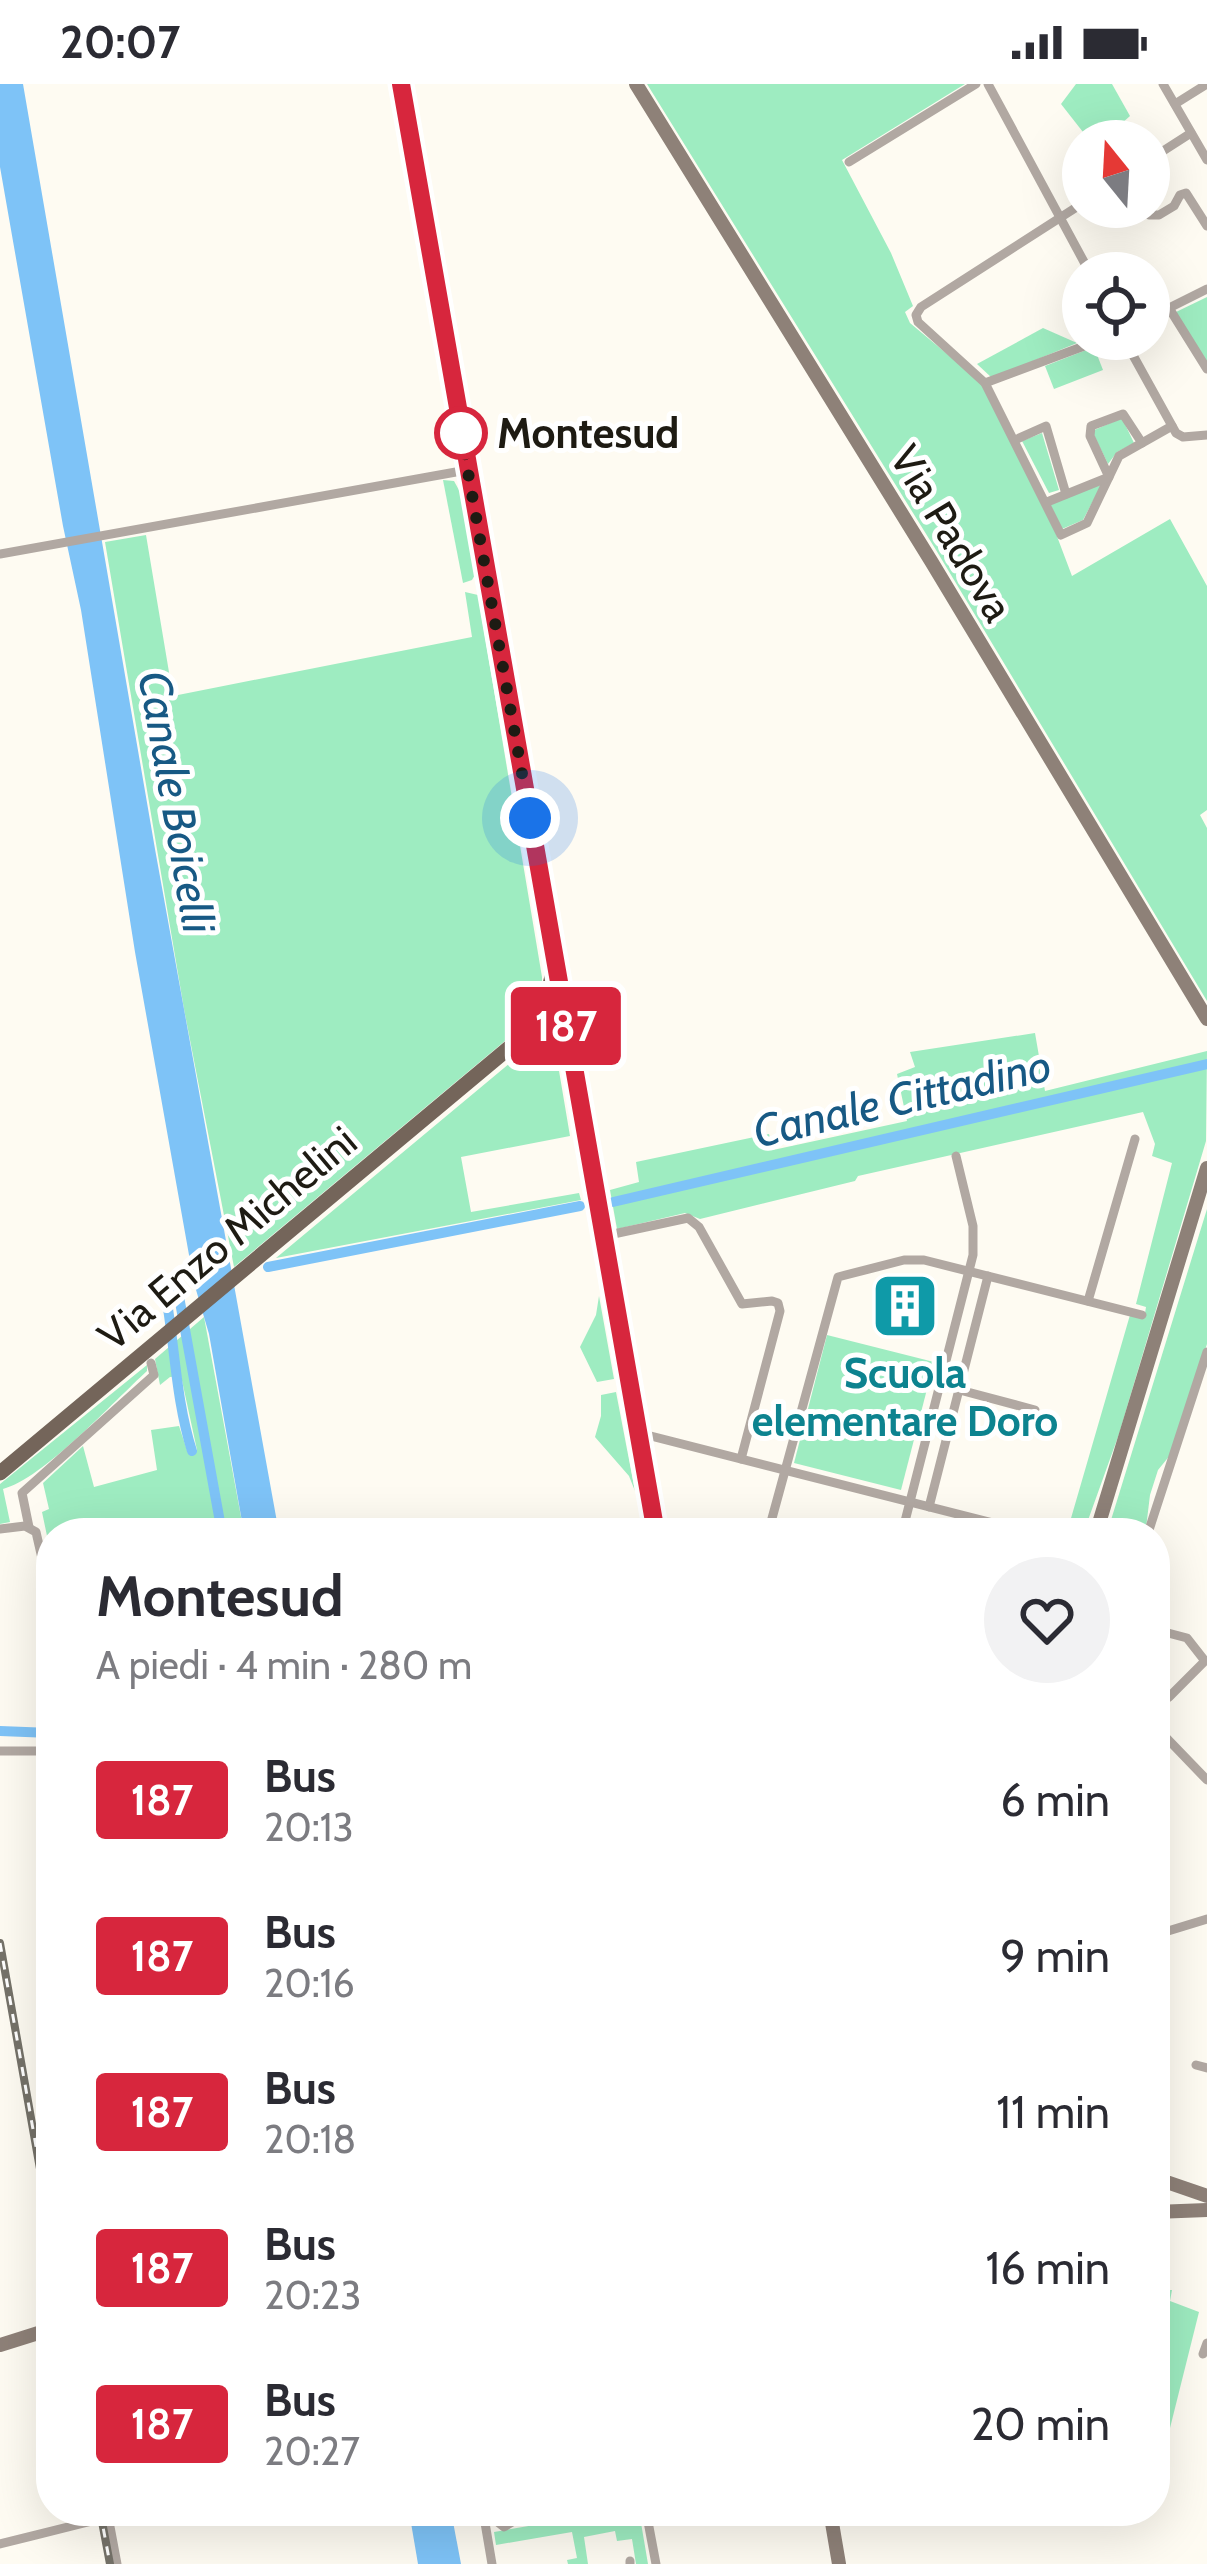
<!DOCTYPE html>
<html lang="it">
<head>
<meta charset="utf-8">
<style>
  body { margin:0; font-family:Cabin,sans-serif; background:#f2f2f3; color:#2b2b33; height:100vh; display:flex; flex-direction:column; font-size:45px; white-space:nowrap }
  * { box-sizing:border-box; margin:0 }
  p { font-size:39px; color:#7c7c81 }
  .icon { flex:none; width:66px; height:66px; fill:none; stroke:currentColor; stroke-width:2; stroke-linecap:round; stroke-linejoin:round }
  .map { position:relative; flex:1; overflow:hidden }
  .panel { position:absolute; left:36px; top:1434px; width:1134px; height:1008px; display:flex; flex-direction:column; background:#fff; border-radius:48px; box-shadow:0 12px 48px #0002 }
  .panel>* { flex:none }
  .badge { padding:0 24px; border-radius:9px; font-size:42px; line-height:78px }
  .needle { width:78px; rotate:342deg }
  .fabs { position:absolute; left:1062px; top:36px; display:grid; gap:24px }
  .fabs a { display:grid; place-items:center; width:108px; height:108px; border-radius:50%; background:#fff; box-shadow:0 12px 48px #0002; font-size:60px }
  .you { position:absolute; width:60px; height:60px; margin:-30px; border:9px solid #fff; border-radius:50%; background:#1a73e8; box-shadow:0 0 0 18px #1a73e833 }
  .map>.badge { position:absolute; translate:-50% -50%; box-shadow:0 0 0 6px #fff }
  .round { display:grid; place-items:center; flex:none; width:126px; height:126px; border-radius:63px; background:#f2f2f3 }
  .overview { display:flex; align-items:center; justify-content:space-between; height:204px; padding:0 60px }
  h1 { font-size:57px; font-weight:700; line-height:90px }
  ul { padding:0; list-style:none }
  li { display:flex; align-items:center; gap:36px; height:156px; padding:0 60px }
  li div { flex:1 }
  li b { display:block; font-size:45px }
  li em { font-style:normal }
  li .badge { min-width:132px; font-weight:700; text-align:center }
  .status { display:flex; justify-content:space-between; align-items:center; height:84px; padding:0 60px; background:#fff; direction:ltr }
  .status svg { height:33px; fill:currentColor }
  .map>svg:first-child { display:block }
  .green { fill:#9eecc1 }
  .water { fill:#7ec3f7 }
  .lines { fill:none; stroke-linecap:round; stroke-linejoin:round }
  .canal { stroke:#7ec3f7; stroke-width:10 }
  .street { stroke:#b1a8a2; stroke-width:9 }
  .secondary { stroke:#8e8178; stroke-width:14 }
  .primary { stroke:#74655a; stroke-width:15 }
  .rail-casing { stroke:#757269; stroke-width:8 }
  .rail { stroke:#fff; stroke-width:3; stroke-dasharray:9; stroke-linecap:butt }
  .line-casing { stroke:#fff; stroke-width:27 }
  .line { stroke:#d7263d; stroke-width:18 }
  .walk { stroke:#1e1b13; stroke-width:12; stroke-dasharray:0 21.6 }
  .stop-dot { fill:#fff; stroke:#d7263d; stroke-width:6 }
  .labels { text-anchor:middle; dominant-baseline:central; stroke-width:10; stroke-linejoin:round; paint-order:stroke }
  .stop-label { font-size:42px; font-weight:bold; fill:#1e1b13; stroke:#fff; text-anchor:start }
  .street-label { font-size:42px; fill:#1e1b13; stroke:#fff }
  .culture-label { font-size:42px; font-weight:bold; fill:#0d838f; stroke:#fff }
  .water-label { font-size:45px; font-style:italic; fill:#175984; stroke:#fff }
</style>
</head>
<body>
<div class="status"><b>20:07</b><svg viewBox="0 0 49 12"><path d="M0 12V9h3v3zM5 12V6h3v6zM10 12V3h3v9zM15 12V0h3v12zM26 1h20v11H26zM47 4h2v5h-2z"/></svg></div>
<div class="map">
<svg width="1207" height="2480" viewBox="0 0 1207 2480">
  <rect width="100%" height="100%" fill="#fefbf2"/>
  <g class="green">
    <polygon points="647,0 965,0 842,76 891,169 913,222 905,228 910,239 983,300 1044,418 1072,492 1170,435 1207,502 1207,726 1200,731 1207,744 1207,917 936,466"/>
    <polygon points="1076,0 1112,0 1130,32 1102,57 1090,57 1061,20"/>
    <polygon points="1207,213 1207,279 1176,228"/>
    <polygon points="1043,244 1077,259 992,294 977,280"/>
    <polygon points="1094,263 1103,286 1054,305 1045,282"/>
    <polygon points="1122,334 1134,359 1117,368 1108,380 1092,347"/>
    <polygon points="1042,349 1059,406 1049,409 1022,357"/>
    <polygon points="443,396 454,397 460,408 477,487 472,496 463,499"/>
    <polygon points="1102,400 1083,436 1062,445 1050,420"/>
    <polygon points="146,451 173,612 472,553 465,508 478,511 542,893 542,913 517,947 234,1183 184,925 105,458"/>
    <polygon points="1035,949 1045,1007 1207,967 1206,1057 1119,1350 1087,1439 1076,1448 1067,1448 1130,1231 1144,1235 1146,1223 1136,1220 1172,1079 1152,1072 1155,1060 1143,1028 858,1092 855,1097 700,1135 685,1129 617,1145 610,1106 639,1098 636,1078 769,1050 773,1066 907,1037 897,990 915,983 910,968"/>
    <polygon points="546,962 557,975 570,1052 461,1073 471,1128 579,1109 581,1116 276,1174 522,969"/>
    <polygon points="1207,1125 1207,1260 1171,1370 1158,1386 1150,1411 1146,1444 1143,1449 1107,1449"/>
    <polygon points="599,1212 614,1295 597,1298 580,1263 596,1231"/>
    <polygon points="204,1233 244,1449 108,1449 104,1436 51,1449 50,1466 42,1428 49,1425 43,1399 83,1362 94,1403 157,1386 151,1346 179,1342 188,1369 197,1366 181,1292 170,1293 160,1301 155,1275"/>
    <polygon points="827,1251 934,1278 901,1406 794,1379"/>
    <path d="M 147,1281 L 147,1287 C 114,1317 43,1395 3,1405 L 10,1438 L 0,1440 L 0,1400 Z"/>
    <polygon points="616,1308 635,1407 629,1392 595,1353 601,1332 601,1311"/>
    <polygon points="1155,2206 1172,2206 1170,2217 1199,2228 1167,2356 1155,2352"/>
    <polygon points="616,2427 639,2427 648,2480 636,2480 632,2455 617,2457 615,2447 584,2453 588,2480 568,2480 567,2476 577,2474 572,2448 496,2461 494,2448"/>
  </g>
  <g class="water">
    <polygon points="0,0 23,0 155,765 279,1449 244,1449 209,1250 194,1199 135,868 81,526 63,442 0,83"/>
    <polygon points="409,2427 451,2427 461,2480 418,2480"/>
  </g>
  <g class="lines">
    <g class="canal">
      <polyline points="613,1118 1207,980"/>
      <polyline points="268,1183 580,1122"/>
      <path d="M 192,1367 C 176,1317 175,1264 166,1212 L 165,1203 L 176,1196 L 222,1449"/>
      <polyline points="0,1647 51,1649"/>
    </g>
    <g class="street">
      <polyline points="988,0 1090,189"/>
      <polyline points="1163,0 1207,76"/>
      <polyline points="1175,20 1207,0"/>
      <polyline points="1149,76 1191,49"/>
      <polyline points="849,78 976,0"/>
      <polyline points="1083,119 921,223 916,231 918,238 985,299 1061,451 1087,439 1119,372 1172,342"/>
      <polyline points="1143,123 1149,131 1159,131 1174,122 1180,111 1186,109 1207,142"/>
      <polyline points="1169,224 1207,285"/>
      <polyline points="1149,234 1207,205"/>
      <polyline points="1124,255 1176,349 1183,353 1207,351"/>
      <polyline points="985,299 1103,255"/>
      <polyline points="1015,356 1046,342 1066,410"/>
      <polyline points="1047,418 1109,393 1090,352 1091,342 1123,330 1142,359"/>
      <polyline points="0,470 467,386"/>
      <polyline points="604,1152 688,1134 699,1143 742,1220 772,1217 778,1219 780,1227 741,1375"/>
      <polyline points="1088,1217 1135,1055"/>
      <polyline points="941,1301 1035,1326"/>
      <polyline points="639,1349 1032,1449"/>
      <polyline points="929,1423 988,1192"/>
      <polyline points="29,1443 22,1409 154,1291 151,1279"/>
      <polyline points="0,1445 25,1442 36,1448 51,1514"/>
      <polyline points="768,1449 838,1193 904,1176 924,1176 1142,1231"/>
      <polyline points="902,1449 973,1171 973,1142 956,1072"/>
      <polyline points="1148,1449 1207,1268"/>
      <polyline points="1155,1559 1168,1549 1187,1554 1205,1577 1169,1613 1155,1602"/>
      <polyline points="1155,1642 1207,1696"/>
      <polyline points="0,1667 51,1667"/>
      <polyline points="1155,1851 1207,1835"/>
      <polyline points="1196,1981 1207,1984"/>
      <polyline points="1203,2270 1207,2259"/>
      <polyline points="483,2427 492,2480"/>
      <polyline points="496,2427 495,2436 504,2443 514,2437 514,2427"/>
      <polyline points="646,2427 656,2480"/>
      <polyline points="515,2431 535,2427"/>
      <polyline points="108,2432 117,2480"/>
      <polyline points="0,2460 108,2433"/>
      <polyline points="630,2477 630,2480"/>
    </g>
    <g class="secondary">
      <polyline points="636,0 931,477 1207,935"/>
      <polyline points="566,942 656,1449"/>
      <polyline points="1096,1449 1207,1084"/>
      <polyline points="1155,2094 1207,2112"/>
      <polyline points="1155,2128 1207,2126"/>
      <polyline points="0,2261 51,2245"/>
      <polyline points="830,2427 839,2480"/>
    </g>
    <g class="primary">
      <polyline points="401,0 566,942"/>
      <polyline points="516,965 556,951 566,942"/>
      <polyline points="0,1389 516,958 544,923 553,889"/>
    </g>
    <g class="rail-casing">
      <g id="rail">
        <polyline points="0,1859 51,2147"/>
        <polyline points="100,2427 110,2480"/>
      </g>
    </g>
    <use href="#rail" class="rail"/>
  </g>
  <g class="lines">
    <g class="line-casing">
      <polyline id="line" points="401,0 656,1449"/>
    </g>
    <use href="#line" class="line"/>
    <polyline class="walk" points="461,349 530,734"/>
  </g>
  <defs>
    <g id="building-square" transform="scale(3.45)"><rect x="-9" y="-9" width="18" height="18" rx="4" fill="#0f9aa8" stroke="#fff"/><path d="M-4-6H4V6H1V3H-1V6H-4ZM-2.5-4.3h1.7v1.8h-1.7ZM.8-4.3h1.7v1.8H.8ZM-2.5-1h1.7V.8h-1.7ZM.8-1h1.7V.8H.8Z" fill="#fff"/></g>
  </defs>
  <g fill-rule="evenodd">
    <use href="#building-square" x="905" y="1222"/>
  </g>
  <circle class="stop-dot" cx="461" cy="349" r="24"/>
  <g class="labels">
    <g class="stop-label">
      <text x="497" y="349">Montesud</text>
    </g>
    <g class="street-label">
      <text transform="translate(952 449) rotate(59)">Via Padova</text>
      <text transform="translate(227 1154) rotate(-40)">Via Enzo Michelini</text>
    </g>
    <g class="culture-label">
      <text x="905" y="1289">Scuola<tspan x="905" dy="48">elementare Doro</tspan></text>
    </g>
    <g class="water-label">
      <text transform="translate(177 718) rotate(80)">Canale Boicelli</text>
      <text transform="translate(902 1014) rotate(-13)">Canale Cittadino</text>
    </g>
  </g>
</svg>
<div class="fabs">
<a><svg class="needle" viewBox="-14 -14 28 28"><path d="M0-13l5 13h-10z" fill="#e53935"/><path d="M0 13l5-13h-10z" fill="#7c7c81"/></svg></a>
<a><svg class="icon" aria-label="locate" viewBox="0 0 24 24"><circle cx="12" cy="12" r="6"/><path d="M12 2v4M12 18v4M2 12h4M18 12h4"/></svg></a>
</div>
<div class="you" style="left:530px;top:734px"></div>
<b class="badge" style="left:566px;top:942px;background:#d7263d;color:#fff">187</b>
<section class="panel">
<div class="overview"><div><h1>Montesud</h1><p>A piedi · 4 min · 280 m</p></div><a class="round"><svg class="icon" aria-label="heart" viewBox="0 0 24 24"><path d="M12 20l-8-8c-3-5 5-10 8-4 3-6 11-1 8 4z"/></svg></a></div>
<ul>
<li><span class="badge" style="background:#d7263d;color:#fff">187</span><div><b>Bus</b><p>20:13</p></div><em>6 min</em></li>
<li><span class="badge" style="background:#d7263d;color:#fff">187</span><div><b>Bus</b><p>20:16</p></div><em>9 min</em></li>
<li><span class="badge" style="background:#d7263d;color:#fff">187</span><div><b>Bus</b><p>20:18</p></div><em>11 min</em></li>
<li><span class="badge" style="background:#d7263d;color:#fff">187</span><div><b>Bus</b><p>20:23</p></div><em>16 min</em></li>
<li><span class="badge" style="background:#d7263d;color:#fff">187</span><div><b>Bus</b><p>20:27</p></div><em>20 min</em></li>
</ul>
</section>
</div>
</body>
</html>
